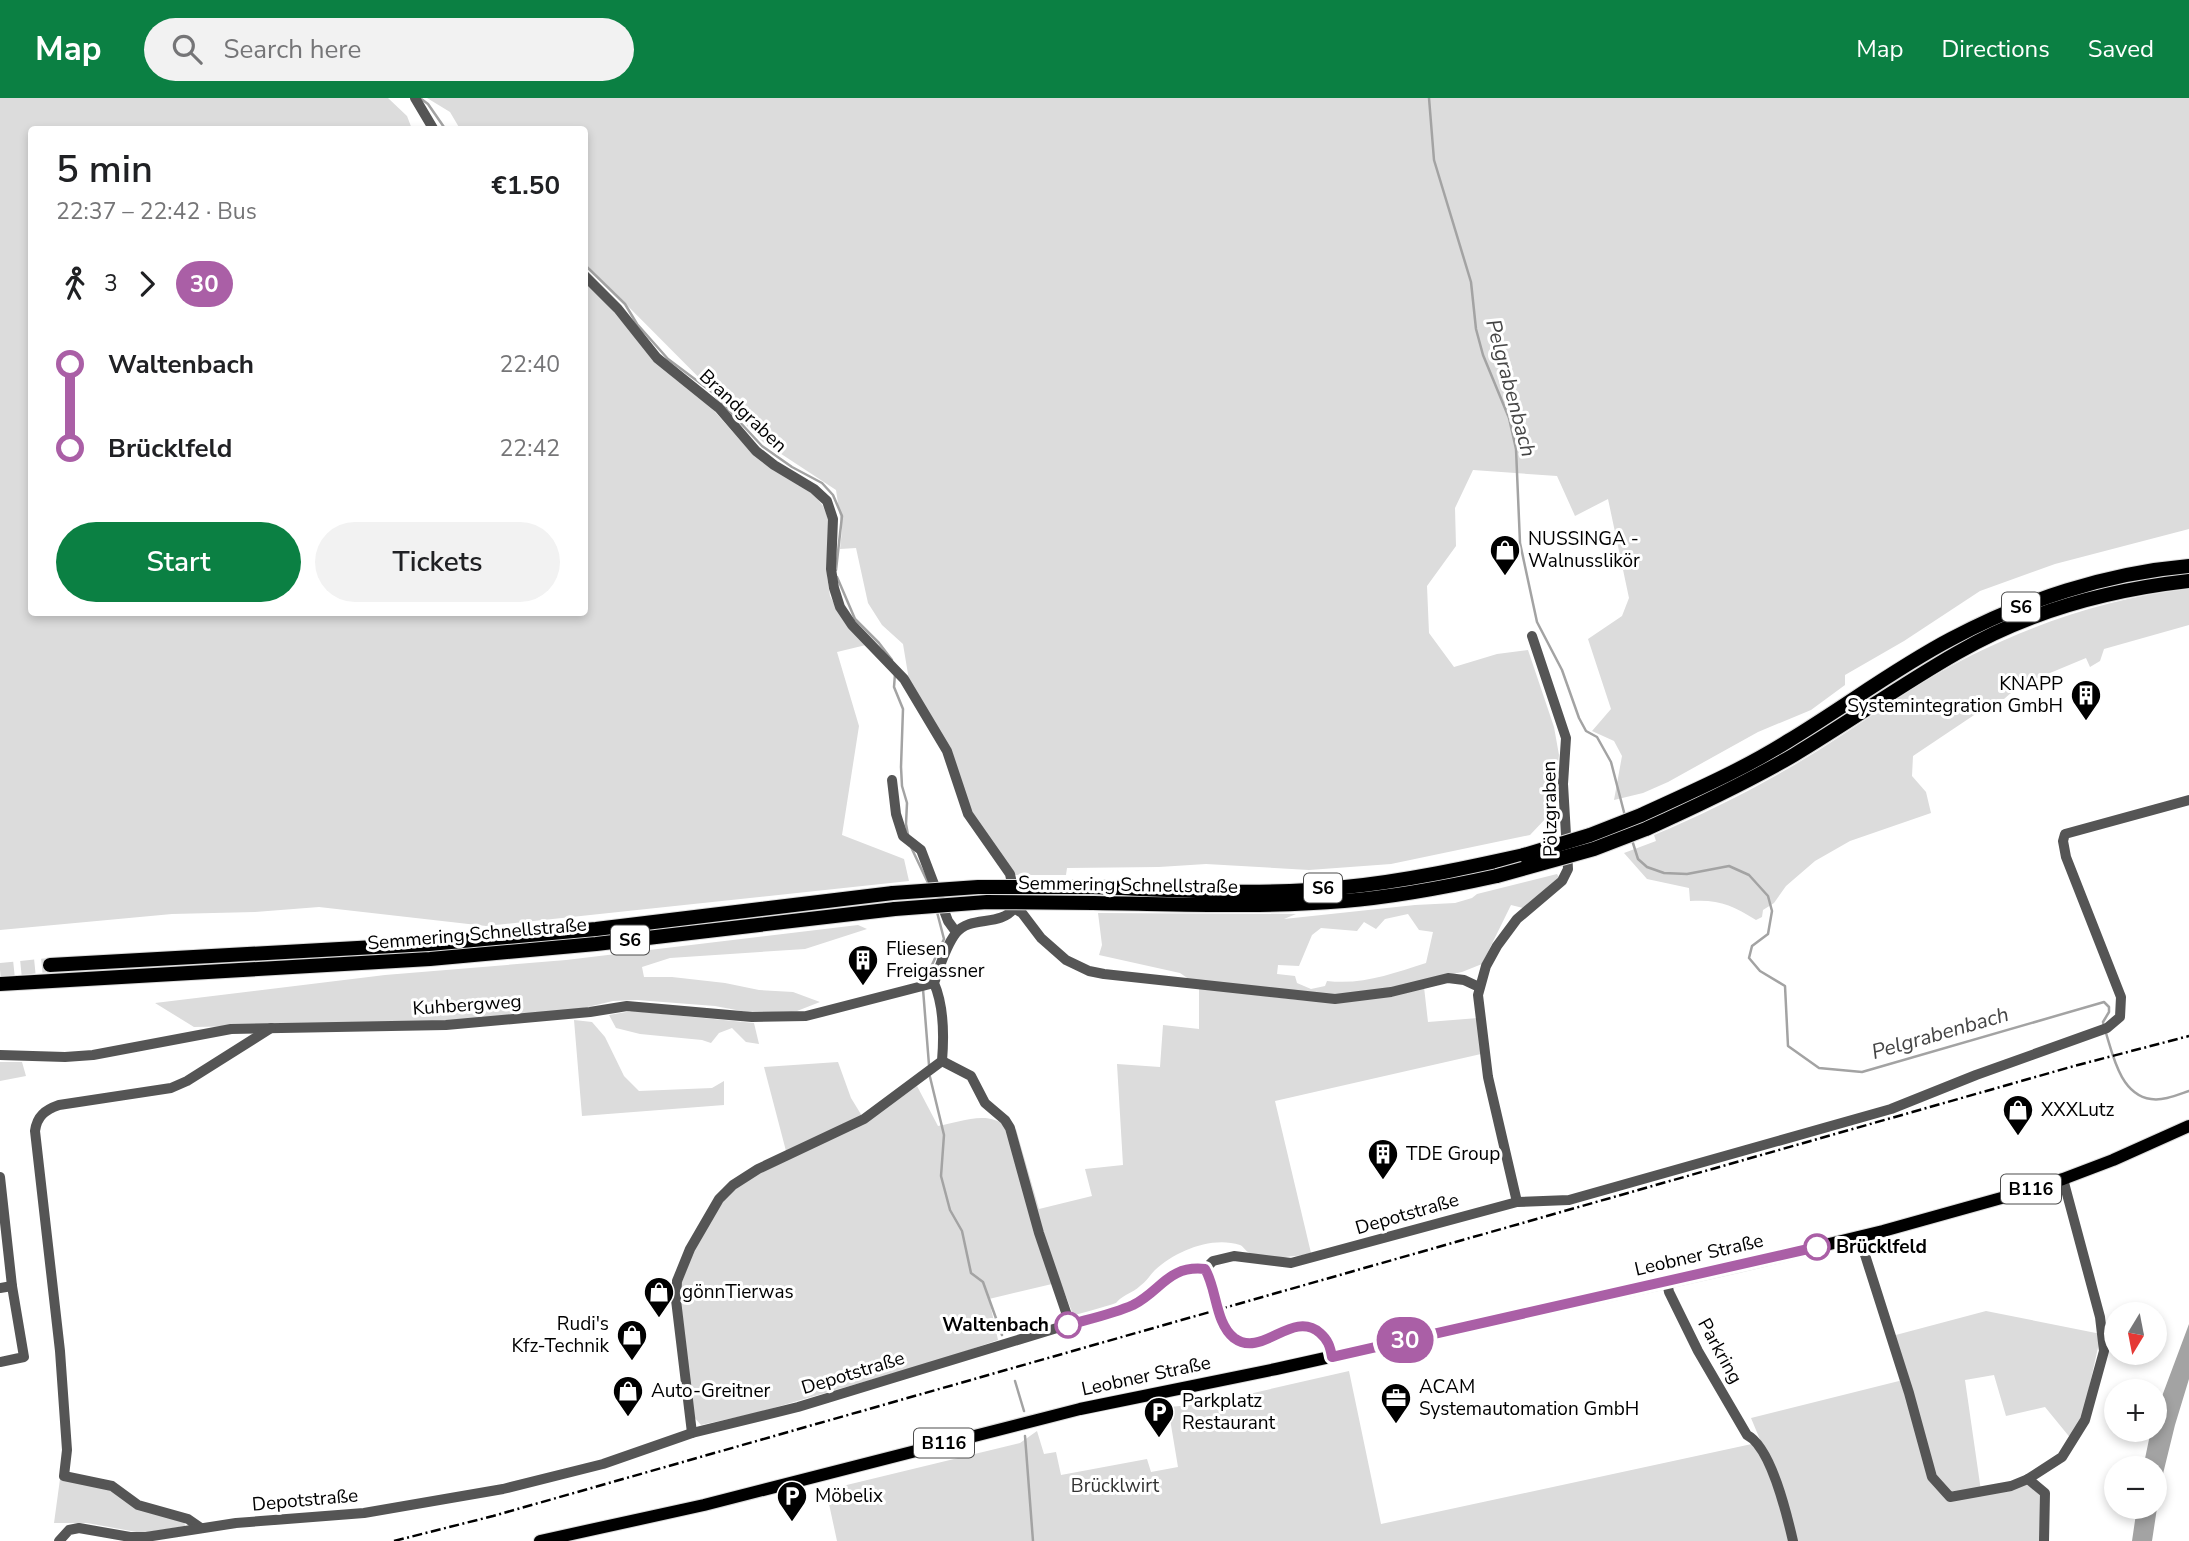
<!DOCTYPE html>
<html lang="en">
<head>
<meta charset="utf-8">
<style>
  body { margin:0; font-family:"Nunito Sans",sans-serif; background:#f2f2f2; color:#202124; height:100vh; display:flex; flex-direction:column; font-size:26px; white-space:nowrap }
  * { box-sizing:border-box; margin:0 }
  p { font-size:23px; color:#757577 }
  .icon { flex:none; width:38px; height:38px; fill:none; stroke:currentColor; stroke-width:2; stroke-linecap:round; stroke-linejoin:round }
  .map { position:relative; flex:1; overflow:hidden }
  .details { position:absolute; left:28px; top:28px; width:560px; height:490px; display:flex; flex-direction:column; background:#fff; border-radius:7px; box-shadow:0 4px 10px #0003 }
  .details>* { flex:none }
  .badge { padding:0 14px; border-radius:23px; font-size:24px; line-height:46px }
  .needle { width:46px; rotate:190deg }
  .buttons { position:absolute; left:2104px; top:1204px; display:grid; gap:14px }
  .buttons a { display:grid; place-items:center; width:63px; height:63px; border-radius:50%; background:#fff; box-shadow:0 4px 10px #0003; font-size:35px }
  .map>.badge { position:absolute; translate:-50% -50%; box-shadow:0 0 0 4px #fff }
  .legs { display:flex; align-items:center; gap:10px; height:77px; padding:0 28px; font-size:23px }
  .legs p { margin-inline-start:auto }
  .head { display:flex; align-items:center; justify-content:space-between; height:119px; padding:0 28px }
  h1 { font-size:38px; font-weight:600; line-height:52px }
  .primary-button { display:flex; gap:14px; margin-top:auto; padding:14px 28px }
  .primary-button a { flex:1; height:80px; border-radius:42px; background:#0b8043; color:#fff; font-size:28px; font-weight:600; line-height:80px; text-align:center }
  .primary-button a+a { background:#f2f2f2; color:#202124 }
  ul { padding:0 28px; list-style:none }
  li { display:flex; align-items:center; gap:24px; height:84px; font-size:26px }
  li i { display:grid; place-items:center; width:10px; height:100%; margin:0 9px; background:currentColor }
  li i::after { content:''; width:18px; height:18px; margin:-9px; border:5px solid; border-radius:50%; background:#fff }
  li p { margin-inline-start:auto }
  li:first-child i { background:linear-gradient(#0000 50%,currentColor 0) }
  li:last-child i { background:linear-gradient(currentColor 50%,#0000 0) }
  header { display:flex; align-items:center; gap:42px; box-sizing:border-box; height:98px; padding:0 35px; background:#0b8043; color:#fff }
  header strong { font-size:33px }
  nav { display:flex; gap:38px; margin-inline-start:auto; font-size:24px }
  .search { width:490px; height:63px; background:#f2f2f2; display:flex; align-items:center; gap:18px; box-sizing:border-box; padding:0 24px; border-radius:38px; color:#757577; font-size:26px }
  .map>svg:first-child { display:block }
  .green { fill:#dcdcdc; fill-rule:evenodd }
  .water { fill:#a3a3a3 }
  .lines { fill:none; stroke-linecap:round; stroke-linejoin:round }
  .stream { stroke:#a3a3a3; stroke-width:2.5 }
  .highway-tunnel { stroke:#d9d9d9; stroke-width:14; stroke-dasharray:14 7; stroke-linecap:butt }
  .major-casing { stroke:#dbdbdb; stroke-width:14 }
  .highway-casing { stroke:#dbdbdb; stroke-width:16 }
  .minor { stroke:#555; stroke-width:10 }
  .major { stroke:#000; stroke-width:12 }
  .highway { stroke:#000; stroke-width:14 }
  .rail { stroke:#000; stroke-width:2.5; stroke-dasharray:10 3.5 2 3.5; stroke-linecap:butt }
  .highway-bridge-casing { stroke:#dbdbdb; stroke-width:16; stroke-linecap:butt }
  .highway-bridge { stroke:#000; stroke-width:14 }
  .line-1-casing { stroke:#fff; stroke-width:16 }
  .line-1 { stroke:#aa5fa6; stroke-width:10 }
  .stop-1-dot { fill:#fff; stroke:#aa5fa6; stroke-width:3.5 }
  .labels { text-anchor:middle; dominant-baseline:central; stroke-width:6; stroke-linejoin:round; paint-order:stroke }
  .shield { fill:#fff; stroke:#4c4c4c; stroke-width:2 }
  .shield-label { font-size:18px; font-weight:bold; fill:#000 }
  .street-label { font-size:19px; fill:#000; stroke:#fff }
  .poi-label { font-size:19px; fill:#000; stroke:#fff; text-anchor:start }
  .stop-label { font-size:19px; font-weight:bold; fill:#000; stroke:#fff; text-anchor:start }
  .park-label { font-size:19px; fill:#333; stroke:#fff }
  .water-label { font-size:21px; font-style:italic; fill:#444; stroke:#fff }
</style>
</head>
<body>
<header>
<strong>Map</strong>
<div class="search"><svg class="icon" aria-label="search" viewBox="0 0 24 24"><circle cx="10" cy="10" r="6"/><path d="M15 15l6 6"/></svg>Search here</div>
<nav><a>Map</a><a>Directions</a><a>Saved</a></nav>
</header>
<div class="map">
<svg width="2189" height="1443" viewBox="0 0 2189 1443">
  <rect width="100%" height="100%" fill="#fff"/>
  <g class="green">
    <polygon points="0,0 388,0 407,18 412,31 32,32 32,514 584,514 585,181 652,258 675,281 702,299 747,350 813,395 823,408 831,428 827,478 830,498 843,522 866,547 837,554 859,628 842,737 904,761 909,783 486,828 319,809 255,814 172,816 0,832"/>
    <polygon points="427,0 2189,0 2189,431 2055,466 1980,493 1904,543 1845,577 1845,587 1811,612 1758,634 1668,684 1643,695 1614,702 1622,658 1614,643 1592,633 1611,611 1588,541 1622,518 1629,500 1608,401 1575,418 1557,378 1473,372 1455,410 1456,448 1427,488 1429,535 1454,569 1497,556 1528,552 1554,629 1559,657 1554,696 1548,718 1530,737 1391,766 1309,772 1206,766 1159,769 1067,770 1066,777 1015,777 979,729 909,582 903,546 882,527 868,505 856,450 840,451 842,432 836,392 763,344 585,165 584,32 460,31 450,14"/>
    <path d="M 2189,491 L 2189,527 L 2104,551 L 2100,563 L 2090,569 L 2086,560 L 2019,588 L 2004,601 L 1998,601 L 1913,658 L 1912,678 L 1926,694 L 1931,715 L 1850,743 L 1815,763 L 1786,788 L 1774,805 L 1763,812 L 1762,819 L 1756,822 C 1732,807 1719,801 1690,803 L 1689,790 L 1647,781 L 1624,755 L 1656,743 L 1654,737 C 1711,713 1766,685 1819,652 C 1870,620 1918,584 1972,557 C 2041,523 2113,499 2189,491 Z"/>
    <path d="M 1557,776 L 1560,781 L 1523,810 L 1511,807 L 1482,866 L 1462,874 L 1355,897 L 1301,897 L 1196,886 L 1180,875 L 1099,857 L 1102,847 L 1098,815 L 1296,816 L 1284,821 L 1415,807 L 1455,805 L 1472,800 L 1477,796 ZM 1408,816 L 1419,832 L 1433,834 L 1426,865 C 1391,876 1363,887 1327,883 L 1325,888 L 1311,891 L 1297,885 L 1295,878 L 1277,876 L 1278,867 L 1299,868 L 1312,837 L 1321,830 L 1357,833 L 1364,824 L 1376,831 L 1385,821 Z"/>
    <polygon points="858,827 867,831 805,851 670,860 642,869 644,879 672,879 725,885 759,892 793,894 820,904 797,913 752,915 715,908 637,902 613,903 575,912 446,924 194,929 155,905 385,877 566,862"/>
    <path d="M 1424,889 L 1428,924 L 1478,920 L 1481,956 L 1275,1003 L 1311,1155 C 1296,1159 1262,1163 1248,1154 C 1245,1152 1243,1148 1240,1147 C 1211,1138 1176,1153 1155,1172 C 1150,1177 1146,1184 1140,1188 C 1133,1195 1119,1198 1115,1207 L 1074,1219 L 1044,1142 L 1014,1033 L 1016,1031 L 1039,1111 L 1092,1098 L 1085,1071 L 1123,1067 L 1117,966 L 1160,969 L 1163,927 L 1199,931 L 1199,890 L 1298,902 L 1348,904 Z"/>
    <polygon points="632,913 754,925 759,946 746,944 732,930 719,935 711,945 702,942 640,936 616,930 609,917"/>
    <polygon points="574,922 592,924 605,939 624,978 639,993 712,990 724,983 724,1007 582,1018"/>
    <polygon points="0,964 22,964 26,978 0,983"/>
    <polygon points="838,964 851,1000 862,1018 786,1053 764,969"/>
    <path d="M 917,988 L 938,1028 C 960,1024 990,1011 1007,1030 L 1052,1186 L 989,1201 L 998,1242 L 943,1261 L 756,1315 L 701,1327 L 693,1318 L 681,1227 L 681,1186 L 699,1139 L 722,1104 L 746,1082 L 866,1024 Z"/>
    <polygon points="1986,1213 2101,1236 2081,1326 2072,1342 2045,1309 2006,1318 1994,1277 1965,1282 1981,1393 2028,1381 2045,1395 2044,1443 837,1443 826,1392 1020,1345 1037,1333 1044,1356 1056,1354 1061,1377 1147,1361 1151,1374 1178,1369 1168,1309 1205,1306 1349,1273 1381,1426 1761,1344 1751,1320 1903,1282 1892,1238"/>
    <polygon points="60,1381 100,1388 184,1423 185,1428 142,1435 87,1425 54,1425"/>
  </g>
  <polygon class="water" points="2189,1226 2189,1281 2175,1327 2161,1384 2152,1443 2132,1443 2137,1409 2154,1409 2154,1370 2143,1370 2151,1332 2154,1332 2155,1317"/>
  <g class="lines">
    <g class="stream">
      <polyline points="420,0 428,6 446,32"/>
      <polyline points="1429,0 1434,62 1471,184 1476,231 1483,257 1509,320 1516,351 1520,445 1537,524 1562,572 1579,620 1586,633 1597,639 1611,664 1625,718"/>
      <polyline points="584,166 625,206 637,226 668,261 712,294 762,348 792,369 822,385 833,397 842,418 836,472"/>
      <polyline points="837,479 855,521 879,545 892,562"/>
      <polyline points="895,576 894,589 903,611 901,669 902,688 907,705 906,726 908,737"/>
      <polyline points="1632,742 1638,761 1647,769 1664,775 1687,776 1729,768 1749,777 1768,798 1772,813 1768,836 1752,848 1749,860 1760,873 1785,888 1788,948 1819,970 1862,974 2104,904 2109,909 2109,914 2103,924 2104,928"/>
      <polyline points="911,749 929,787"/>
      <polyline points="925,882 944,841 937,814"/>
      <polyline points="923,891 929,967"/>
      <path d="M 2106,935 C 2113,958 2121,997 2151,1001 C 2163,1003 2177,997 2189,993"/>
      <polyline points="930,979 944,1037 941,1078 950,1112 962,1133 971,1175 983,1184 1002,1237"/>
      <polyline points="1015,1283 1024,1313"/>
      <polyline points="1025,1338 1033,1443"/>
    </g>
    <polyline class="highway-tunnel" points="0,872 50,867"/>
    <g class="major-casing">
      <polyline id="major" points="540,1443 704,1407 1080,1311 1276,1271 1739,1168 1883,1133 2005,1099 2063,1081 2113,1062 2189,1028"/>
    </g>
    <g class="highway-casing">
      <g id="highway">
        <path d="M 1641,717 C 1691,694 1742,672 1788,643 C 1843,610 1894,571 1951,541 C 2024,502 2107,475 2189,468"/>
        <path d="M 1646,731 C 1697,708 1746,685 1794,657 C 1849,624 1901,587 1957,555 C 2027,514 2109,492 2189,483"/>
        <path d="M 1093,789 C 1177,792 1262,798 1345,789 C 1406,783 1465,770 1524,757"/>
        <path d="M 1093,805 C 1177,806 1261,810 1344,803 C 1396,799 1447,789 1497,778"/>
        <polyline points="50,867 429,846 596,831 893,795"/>
        <polyline points="0,886 430,861 596,846 895,811"/>
      </g>
    </g>
    <g class="minor">
      <polyline points="415,0 434,32"/>
      <polyline points="584,177 618,211 657,260 719,310 756,353 774,367 814,391 827,403 833,421 831,471 834,490 840,509 852,527 904,581 947,653 968,716 1010,776 1014,795"/>
      <polyline points="892,682 896,716 903,738 921,752 948,823 956,834"/>
      <polyline points="0,957 65,959 93,957 231,931 446,927 590,914 627,908 752,919 806,918 934,885"/>
      <polyline points="942,963 971,978 985,1005 1005,1022 1010,1030 1039,1135 1070,1226"/>
      <polyline points="0,1079 12,1188 24,1259 0,1264"/>
      <polyline points="1517,1104 1488,979 1478,897 1486,868 1497,848 1517,821 1562,783 1568,771 1563,686 1566,640 1532,538"/>
      <polyline points="1859,1138 1909,1295 1932,1379 1950,1399 2011,1388 2028,1381 2062,1359 2085,1322 2104,1253 2100,1219 2063,1081"/>
      <polyline points="1205,1171 1213,1163 1234,1158 1291,1165 1517,1104 1569,1102 1891,1011 1976,977 2107,930 2120,919 2121,899 2066,759 2063,743 2065,736 2189,702"/>
      <path d="M 1205,1171 C 1217,1191 1214,1224 1234,1240 C 1262,1261 1292,1211 1320,1235 C 1328,1242 1330,1248 1332,1259"/>
      <path d="M 1667,1184 L 1669,1194 L 1698,1253 L 1747,1337 C 1771,1349 1787,1417 1793,1443"/>
      <polyline points="0,1190 12,1188"/>
      <path d="M 692,1335 L 676,1202 L 677,1183 L 690,1151 L 719,1101 L 733,1087 L 758,1071 L 864,1021 L 942,963 C 944,939 944,908 934,885 C 940,869 945,849 956,835 C 970,817 1001,829 1014,810 L 1022,815 L 1041,840 L 1066,862 L 1089,873 L 1104,876 L 1335,901 L 1391,894 L 1448,880 L 1464,882 L 1479,889"/>
      <polyline points="2028,1381 2045,1395 2044,1443"/>
      <path d="M 201,1430 L 188,1421 L 138,1407 L 112,1388 L 64,1378 L 67,1352 L 60,1253 L 35,1033 C 37,1018 45,1012 59,1007 L 171,990 L 187,983 L 271,930"/>
      <path d="M 59,1443 L 69,1432 L 79,1430 L 130,1439 L 146,1439 L 236,1425 L 364,1415 L 503,1391 L 603,1366 L 692,1335 L 798,1309 L 1116,1212 C 1127,1209 1138,1205 1147,1198 C 1167,1183 1178,1168 1205,1171"/>
    </g>
    <use href="#major" class="major"/>
    <use href="#highway" class="highway"/>
    <polyline class="rail" points="394,1443 493,1418 2074,968 2189,938"/>
    <g class="highway-bridge-casing">
      <g id="highway-bridge">
        <polyline points="1524,757 1590,737 1641,717"/>
        <polyline points="1497,778 1594,751 1646,731"/>
        <polyline points="893,795 978,789 1093,789"/>
        <polyline points="895,811 987,804 1093,805"/>
      </g>
    </g>
    <use href="#highway-bridge" class="highway-bridge"/>
  </g>
  <g class="lines">
    <g class="line-1-casing">
      <path id="line-1" d="M 1068,1227 C 1089,1221 1113,1216 1133,1207 C 1161,1193 1168,1167 1205,1171 C 1217,1191 1215,1225 1234,1240 C 1262,1261 1292,1211 1320,1235 C 1328,1242 1330,1248 1332,1259 L 1817,1149"/>
    </g>
    <use href="#line-1" class="line-1"/>
  </g>
  <defs>
    <g id="shop-pin" transform="scale(1.575)"><path d="M0 17L-7.5 6A9.5 9.5 0 1 1 7.5 6Z" fill="#000" stroke="#fff"/><path d="M-5-2.5h2.3a2.7 3.5 0 0 1 5.4 0H5L5.5 6h-11ZM-1.5-2.5h3a1.5 2.3 0 0 0-3 0Z" fill="#fff"/></g>
    <g id="building-pin" transform="scale(1.575)"><path d="M0 17L-7.5 6A9.5 9.5 0 1 1 7.5 6Z" fill="#000" stroke="#fff"/><path d="M-4-6H4V6H1V3H-1V6H-4ZM-2.5-4.3h1.7v1.8h-1.7ZM.8-4.3h1.7v1.8H.8ZM-2.5-1h1.7V.8h-1.7ZM.8-1h1.7V.8H.8Z" fill="#fff"/></g>
    <g id="office-pin" transform="scale(1.575)"><path d="M0 17L-7.5 6A9.5 9.5 0 1 1 7.5 6Z" fill="#000" stroke="#fff"/><path d="M-6-3h4V-5.5h4V-3h4V5H-6ZM-1-4.5V-3h2v-1.5ZM-6 0V1H6V0Z" fill="#fff"/></g>
    <g id="parking-pin" transform="scale(1.575)"><path d="M0 17L-7.5 6A9.5 9.5 0 1 1 7.5 6Z" fill="#000" stroke="#fff"/><path d="M-3.5-5.5H1a3.5 3.5 0 0 1 0 7H-1V5.5H-3.5ZM-1-3.4V-.6H.8a1.4 1.4 0 0 0 0-2.8Z" fill="#fff"/></g>
  </defs>
  <g fill-rule="evenodd">
    <use href="#shop-pin" x="1505" y="452"/>
    <use href="#building-pin" x="2086" y="597"/>
    <use href="#building-pin" x="863" y="862"/>
    <use href="#shop-pin" x="2018" y="1012"/>
    <use href="#building-pin" x="1383" y="1056"/>
    <use href="#shop-pin" x="659" y="1194"/>
    <use href="#shop-pin" x="632" y="1237"/>
    <use href="#shop-pin" x="628" y="1293"/>
    <use href="#office-pin" x="1396" y="1300"/>
    <use href="#parking-pin" x="1159" y="1314"/>
    <use href="#parking-pin" x="792" y="1398"/>
  </g>
  <g class="stop-1-dot">
    <circle cx="1817" cy="1149" r="12"/>
    <circle cx="1068" cy="1227" r="12"/>
  </g>
  <g class="labels">
    <g class="shield">
      <rect x="2002" y="494.5" width="38" height="29" rx="5"/>
      <rect x="1304" y="775.5" width="38" height="29" rx="5"/>
      <rect x="611" y="827.5" width="38" height="29" rx="5"/>
      <rect x="2001" y="1076.5" width="60" height="29" rx="5"/>
      <rect x="914" y="1330.5" width="60" height="29" rx="5"/>
    </g>
    <g class="shield-label">
      <text x="2021" y="509">S6</text>
      <text x="1323" y="790">S6</text>
      <text x="630" y="842">S6</text>
      <text x="2031" y="1091">B116</text>
      <text x="944" y="1345">B116</text>
    </g>
    <g class="street-label">
      <text transform="translate(743 313) rotate(43)">Brandgraben</text>
      <text transform="translate(1550 711) rotate(-91)">Pölzgraben</text>
      <text transform="translate(1128 787) rotate(1)">Semmering Schnellstraße</text>
      <text transform="translate(477 836) rotate(-5)">Semmering Schnellstraße</text>
      <text transform="translate(467 907) rotate(-4)">Kuhbergweg</text>
      <text transform="translate(1407 1116) rotate(-16)">Depotstraße</text>
      <text transform="translate(1699 1157) rotate(-13)">Leobner Straße</text>
      <text transform="translate(1720 1253) rotate(61)">Parkring</text>
      <text transform="translate(853 1275) rotate(-17)">Depotstraße</text>
      <text transform="translate(1146 1278) rotate(-12)">Leobner Straße</text>
      <text transform="translate(305 1402) rotate(-5)">Depotstraße</text>
    </g>
    <g class="poi-label">
      <text x="1528" y="441">NUSSINGA -<tspan x="1528" dy="22">Walnusslikör</tspan></text>
      <text x="2063" y="586" text-anchor="end">KNAPP<tspan x="2063" dy="22">Systemintegration GmbH</tspan></text>
      <text x="886" y="851">Fliesen<tspan x="886" dy="22">Freigassner</tspan></text>
      <text x="2041" y="1012">XXXLutz</text>
      <text x="1406" y="1056">TDE Group</text>
      <text x="682" y="1194">gönnTierwas</text>
      <text x="609" y="1226" text-anchor="end">Rudi's<tspan x="609" dy="22">Kfz-Technik</tspan></text>
      <text x="1419" y="1289">ACAM<tspan x="1419" dy="22">Systemautomation GmbH</tspan></text>
      <text x="651" y="1293">Auto-Greitner</text>
      <text x="1182" y="1303">Parkplatz<tspan x="1182" dy="22">Restaurant</tspan></text>
      <text x="815" y="1398">Möbelix</text>
    </g>
    <g class="stop-label">
      <text x="1836" y="1149">Brücklfeld</text>
      <text x="1049" y="1227" text-anchor="end">Waltenbach</text>
    </g>
    <g class="park-label">
      <text x="1115" y="1388">Brücklwirt</text>
    </g>
    <g class="water-label">
      <text transform="translate(1511 290) rotate(75)">Pelgrabenbach</text>
      <text transform="translate(1940 935) rotate(-16)">Pelgrabenbach</text>
    </g>
  </g>
</svg>
<div class="buttons">
<a><svg class="needle" viewBox="-14 -14 28 28"><path d="M0-13l5 13h-10z" fill="#e53935"/><path d="M0 13l5-13h-10z" fill="#757577"/></svg></a>
<a>+</a>
<a>−</a>
</div>
<b class="badge" style="left:1405px;top:1242px;background:#aa5fa6;color:#fff">30</b>
<section class="details">
<div class="head"><div><h1>5 min</h1><p>22:37 – 22:42 · Bus</p></div><b>€1.50</b></div>
<div class="legs"><svg class="icon" aria-label="walk" viewBox="0 0 24 24"><circle cx="13" cy="4" r="2"/><path d="M13 8l-2 6 4 7M11 14l-3 7M7 12l3-4h3l4 4"/></svg>3<svg class="icon" aria-label="forward" viewBox="0 0 24 24"><path d="M9 5l7 7-7 7"/></svg><b class="badge" style="background:#aa5fa6;color:#fff">30</b></div>
<ul>
<li><i style="color:#aa5fa6"></i><b>Waltenbach</b><p>22:40</p></li>
<li><i style="color:#aa5fa6"></i><b>Brücklfeld</b><p>22:42</p></li>
</ul>
<div class="primary-button"><a>Start</a><a>Tickets</a></div>
</section>
</div>
</body>
</html>
